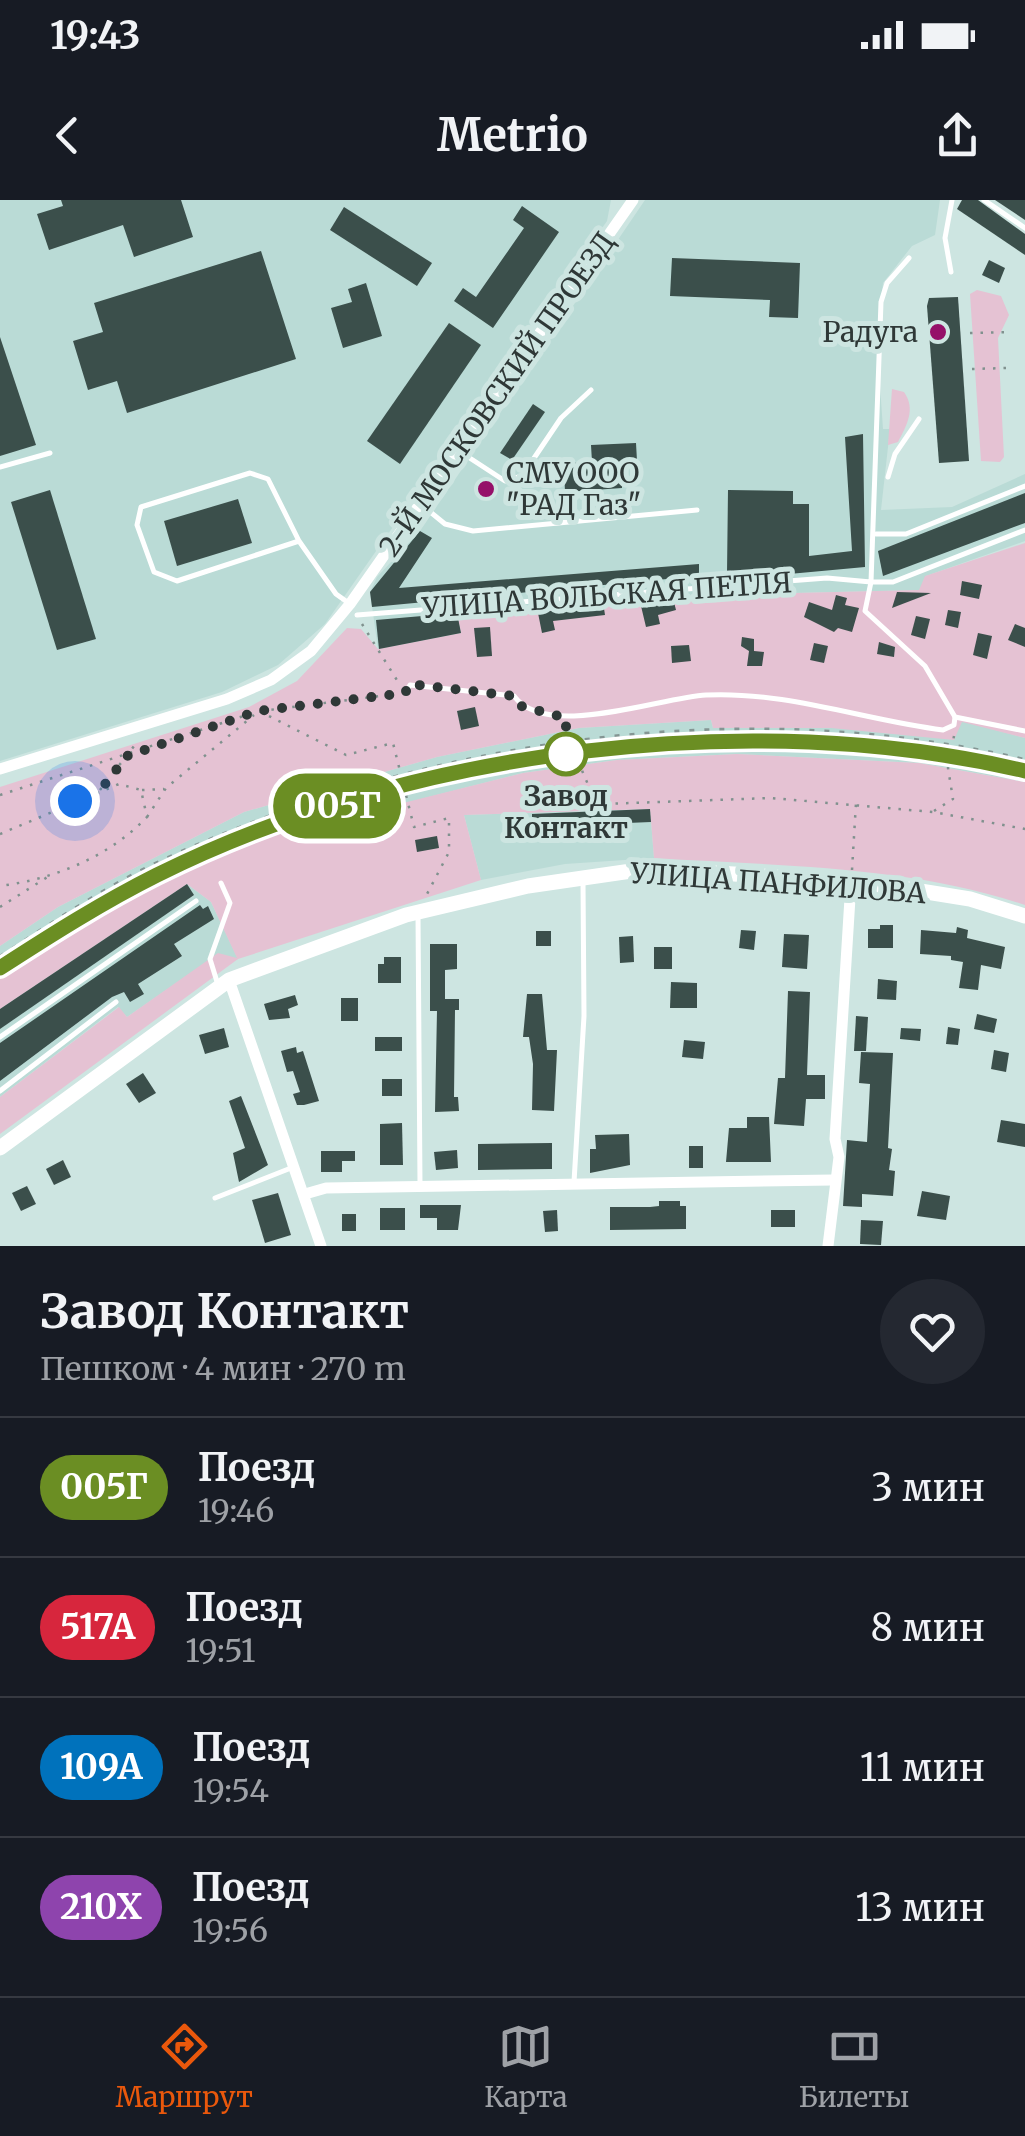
<!DOCTYPE html>
<html lang="ru">
<head>
<meta charset="utf-8">
<style>
  body { margin:0; font-family:Merriweather,serif; background:#242831; color:#f1f3f6; height:100vh; display:flex; flex-direction:column; font-size:38px; white-space:nowrap }
  * { box-sizing:border-box; margin:0 }
  p { font-size:32px; color:#9ea1a6 }
  .icon { flex:none; width:55px; height:55px; fill:none; stroke:currentColor; stroke-width:2; stroke-linecap:round; stroke-linejoin:round }
  .map { position:relative; height:1046px; overflow:hidden }
  .sheet { display:flex; flex-direction:column; background:#171b24; flex:1 }
  .sheet>* { flex:none }
  .badge { padding:0 20px; border-radius:32px; font-size:35px; line-height:65px }
  .you { position:absolute; width:50px; height:50px; margin:-25px; border:8px solid #fff; border-radius:50%; background:#1a73e8; box-shadow:0 0 0 15px #1a73e833 }
  .map>.badge { position:absolute; translate:-50% -50%; box-shadow:0 0 0 5px #fff }
  .round { display:grid; place-items:center; flex:none; width:105px; height:105px; border-radius:52px; background:#242831 }
  .summary { display:flex; align-items:center; justify-content:space-between; height:170px; padding:0 40px }
  h1 { font-size:48px; font-weight:700; line-height:75px }
  ul { padding:0; list-style:none }
  li { display:flex; align-items:center; gap:30px; height:140px; padding:0 40px; border-top:2px solid #363941 }
  li div { flex:1 }
  li b { display:block; font-size:38px }
  li em { font-style:normal }
  li .badge { min-width:110px; font-weight:700; text-align:center }
  .status { display:flex; justify-content:space-between; align-items:center; height:70px; padding:0 50px; background:#171b24; direction:ltr }
  .status svg { height:28px; fill:currentColor }
  header { display:flex; justify-content:space-between; align-items:center; height:130px; padding:0 40px; background:#171b24; font-size:45px; font-weight:700 }
  .dock { display:flex; justify-content:space-around; align-items:center; height:140px; border-top:2px solid #363941; background:#171b24; font-size:28px; color:#9ea1a6 }
  .dock a { display:grid; justify-items:center; gap:5px }
  .dock .selected { color:#ea580c }
  .map>svg:first-child { display:block }
  .built { fill:#badbd6 }
  .green { fill:#e5c2d3 }
  .building { fill:#3b4f4b }
  .lines { fill:none; stroke-linecap:round; stroke-linejoin:round }
  .path { stroke:#80918e; stroke-width:2.5; stroke-dasharray:2.5 8; stroke-linecap:butt }
  .service { stroke:#fff; stroke-width:5 }
  .minor { stroke:#fff; stroke-width:11 }
  .secondary { stroke:#fff; stroke-width:15 }
  .rail { stroke:#849593; stroke-width:4; stroke-dasharray:5 10; stroke-linecap:butt }
  .line-casing { stroke:#fff; stroke-width:22 }
  .line { stroke:#6b8e23; stroke-width:15 }
  .walk { stroke:#2f3837; stroke-width:10; stroke-dasharray:0 18 }
  .poi-dot { fill:#951069; stroke:#cde5e1; stroke-width:4 }
  .stop-dot { fill:#fff; stroke:#6b8e23; stroke-width:5 }
  .labels { text-anchor:middle; dominant-baseline:central; stroke-width:10; stroke-linejoin:round; paint-order:stroke }
  .poi-label { font-size:28px; fill:#2f3837; stroke:#cde5e1; text-anchor:end }
  .street-label { font-size:28px; fill:#2f3837; stroke:#cde5e1 }
  .stop-label { font-size:28px; font-weight:bold; fill:#2f3837; stroke:#cde5e1 }
</style>
</head>
<body>
<div class="status"><b>19:43</b><svg viewBox="0 0 49 12"><path d="M0 12V9h3v3zM5 12V6h3v6zM10 12V3h3v9zM15 12V0h3v12zM26 1h20v11H26zM47 4h2v5h-2z"/></svg></div>
<header><svg class="icon" aria-label="back" viewBox="0 0 24 24"><path d="M15 5l-7 7 7 7"/></svg>Metrio<svg class="icon" aria-label="share" viewBox="0 0 24 24"><path d="M12 15V3M7 8l5-5 5 5M5 13v7h14v-7"/></svg></header>
<div class="map">
<svg width="1025" height="1046" viewBox="0 0 1025 1046">
  <rect width="100%" height="100%" fill="#cde5e1"/>
  <g class="built">
    <polygon points="0,0 611,0 607,21 325,424 278,465 222,492 0,561"/>
    <polygon points="645,0 940,0 935,35 912,46 883,83 877,142 883,229 890,229 881,310 952,307 1025,274 1025,341 926,376 920,390 624,397 457,413 461,433 378,449 370,392 377,377 420,331"/>
    <polygon points="711,520 713,528 962,521 1025,538 1025,582 919,563 737,554 617,560 523,573 351,617 349,610 256,641 158,683 0,777 0,746 58,707 244,612 437,557 579,528"/>
    <polygon points="650,609 654,658 565,664 481,680 464,615"/>
    <polygon points="187,684 211,702 238,759 169,788 127,817 118,807 0,897 0,809"/>
  </g>
  <g class="green">
    <polygon points="977,90 1001,96 1009,115 998,138 1004,257 1000,262 981,261 970,94"/>
    <path d="M 892,189 L 904,192 C 916,209 907,225 898,242 L 888,245 Z"/>
    <polygon points="1025,343 1025,538 962,522 954,540 831,528 713,528 711,520 579,528 437,557 244,612 58,707 0,746 0,587 249,507 297,481 347,428 361,429 378,449 461,433 457,413 624,397 919,390 925,376"/>
    <path d="M 737,554 L 919,563 L 1025,582 L 1025,705 C 907,665 777,666 654,658 L 650,609 L 464,615 L 481,680 L 238,759 L 0,934 L 0,897 L 119,807 L 127,817 L 218,753 L 237,758 L 211,702 L 187,684 L 0,809 L 0,777 L 158,683 L 256,641 L 349,610 L 351,616 L 523,573 L 617,560 Z"/>
  </g>
  <g class="building">
    <polygon points="61,0 181,0 193,37 134,57 123,25 49,50 37,14 63,6"/>
    <polygon points="962,0 978,0 1025,34 1025,55 957,9"/>
    <polygon points="995,0 1025,0 1025,20"/>
    <polygon points="522,6 559,32 493,128 454,101 463,88 476,97 524,28 513,20"/>
    <polygon points="344,7 432,63 417,86 330,30"/>
    <polygon points="261,51 296,159 127,213 117,181 88,190 73,141 103,132 94,103"/>
    <polygon points="672,58 800,63 798,118 769,117 770,100 670,96"/>
    <polygon points="989,60 1005,68 999,83 982,75"/>
    <polygon points="366,83 382,136 343,148 331,108 352,102 348,89"/>
    <polygon points="958,97 969,261 939,263 927,106 929,98"/>
    <polygon points="449,123 481,145 400,264 367,241"/>
    <polygon points="0,137 36,245 0,256"/>
    <polygon points="533,204 545,212 512,260 500,253"/>
    <polygon points="863,234 865,367 736,379 735,373 727,373 728,290 793,291 793,304 809,304 809,356 852,351 845,237"/>
    <polygon points="636,243 637,261 621,262 622,288 565,292 564,269 569,269 568,263 592,262 591,245"/>
    <polygon points="50,290 96,439 57,450 11,302"/>
    <polygon points="1025,293 1025,323 883,376 878,351"/>
    <polygon points="238,299 252,343 177,366 164,321"/>
    <polygon points="420,331 432,338 399,388 699,364 699,376 372,407 370,392"/>
    <polygon points="962,381 982,385 979,399 960,395"/>
    <polygon points="897,392 931,393 892,408"/>
    <polygon points="836,395 847,398 845,405 859,408 852,432 838,428 834,432 804,417 809,402 832,410"/>
    <polygon points="673,398 676,410 658,415 660,424 646,427 641,406"/>
    <polygon points="603,402 605,415 553,421 555,430 542,433 538,413"/>
    <polygon points="948,410 961,412 958,428 945,425"/>
    <polygon points="457,413 461,433 379,449 376,420"/>
    <polygon points="916,416 930,419 925,439 911,435"/>
    <polygon points="1015,424 1025,428 1025,447 1008,440"/>
    <polygon points="490,427 492,456 477,457 474,428"/>
    <polygon points="978,433 992,436 987,459 973,455"/>
    <polygon points="742,437 754,439 754,451 764,452 762,466 747,466 749,451 741,446"/>
    <polygon points="879,442 895,447 894,457 877,454"/>
    <polygon points="814,443 828,446 824,463 810,460"/>
    <polygon points="689,445 691,461 672,463 671,446"/>
    <polygon points="475,507 479,526 461,530 457,511"/>
    <polygon points="650,609 651,622 532,627 532,614"/>
    <polygon points="437,636 439,648 417,652 415,640"/>
    <polygon points="187,684 194,695 0,829 0,809"/>
    <polygon points="200,705 203,709 208,706 214,719 174,744 182,756 138,784 144,794 130,802 124,792 112,797 0,881 0,843"/>
    <polygon points="880,725 893,725 893,748 868,748 868,729 880,729"/>
    <polygon points="957,727 968,730 967,738 1005,747 1001,769 981,765 978,790 959,788 963,762 951,760 951,756 920,754 921,730 956,733"/>
    <polygon points="741,730 756,731 754,750 739,748"/>
    <rect x="536" y="731" width="15" height="15"/>
    <polygon points="784,734 809,735 807,769 782,767"/>
    <polygon points="633,736 634,762 620,763 619,737"/>
    <polygon points="430,744 457,744 457,769 445,770 445,799 459,799 459,810 455,810 454,897 458,897 459,911 435,912 437,811 430,811"/>
    <rect x="654" y="747" width="18" height="22"/>
    <polygon points="384,757 401,757 401,783 378,783 378,764 384,764"/>
    <polygon points="878,779 897,781 896,800 877,799"/>
    <polygon points="671,782 697,783 697,808 670,808"/>
    <polygon points="788,791 810,792 807,875 825,875 825,899 806,899 804,926 774,924 778,878 785,878"/>
    <polygon points="527,794 542,794 547,850 557,850 554,911 532,910 533,864 529,837 523,837"/>
    <polygon points="295,795 298,805 288,809 290,818 269,820 264,804"/>
    <rect x="341" y="798" width="17" height="23"/>
    <polygon points="977,814 997,819 994,833 974,829"/>
    <polygon points="856,816 868,817 866,851 854,851"/>
    <polygon points="948,827 960,829 958,845 946,844"/>
    <polygon points="224,828 229,847 205,854 199,835"/>
    <polygon points="901,828 921,829 920,841 900,839"/>
    <rect x="375" y="837" width="27" height="14"/>
    <polygon points="684,840 705,842 703,859 682,857"/>
    <polygon points="296,847 297,853 303,851 319,901 304,905 297,905 293,894 300,892 293,871 287,872 281,851"/>
    <polygon points="994,850 1009,853 1006,872 991,869"/>
    <polygon points="861,852 893,853 888,948 892,949 889,970 895,971 893,996 862,994 862,1007 843,1006 847,940 867,942 870,884 859,883"/>
    <polygon points="143,873 156,893 139,903 126,884"/>
    <rect x="382" y="879" width="20" height="17"/>
    <polygon points="241,896 268,965 239,982 233,953 245,948 229,901"/>
    <polygon points="747,917 769,917 771,962 726,962 729,928 747,928"/>
    <polygon points="1001,920 1025,924 1025,947 997,942"/>
    <polygon points="402,923 403,965 380,965 380,924"/>
    <polygon points="629,934 630,965 590,973 590,949 596,949 595,935"/>
    <polygon points="552,943 552,969 478,970 478,944"/>
    <rect x="689" y="946" width="14" height="22"/>
    <polygon points="457,950 458,968 436,970 434,952"/>
    <polygon points="321,951 355,951 355,961 342,961 342,972 321,972"/>
    <polygon points="63,960 71,977 54,985 46,969"/>
    <polygon points="27,986 36,1004 21,1011 12,993"/>
    <polygon points="922,991 950,996 946,1020 917,1016"/>
    <polygon points="278,993 291,1035 265,1043 252,1000"/>
    <polygon points="659,1001 680,1001 680,1006 686,1006 686,1029 610,1030 610,1007 650,1007 659,1006"/>
    <polygon points="420,1005 461,1005 458,1030 437,1030 437,1018 420,1018"/>
    <rect x="380" y="1008" width="25" height="22"/>
    <polygon points="557,1010 558,1031 545,1032 543,1011"/>
    <rect x="771" y="1010" width="24" height="17"/>
    <rect x="342" y="1014" width="14" height="17"/>
    <polygon points="861,1020 883,1021 881,1045 860,1044"/>
  </g>
  <g class="lines">
    <g class="path">
      <polyline points="970,133 1012,132"/>
      <polyline points="972,169 1006,168"/>
      <polyline points="362,424 400,485"/>
      <polyline points="261,511 396,494"/>
      <polyline points="578,561 592,594 604,604 771,598 933,612 1025,629"/>
      <polyline points="100,590 138,541"/>
      <polyline points="142,590 164,589"/>
      <polyline points="0,595 259,511 346,555 393,543 414,627 449,618 449,652 426,696"/>
      <polyline points="934,611 953,599 948,568 954,536"/>
      <polyline points="147,617 166,588 254,515"/>
      <path d="M 0,634 L 119,584 L 141,590 L 147,617 C 109,657 54,679 0,686"/>
      <polyline points="852,670 856,603"/>
      <polyline points="0,707 49,676"/>
    </g>
    <g class="service">
      <polyline points="984,0 1025,28"/>
      <polyline points="951,72 945,38 952,0"/>
      <polyline points="459,251 505,281 522,276 561,218 591,190"/>
      <polyline points="0,267 50,253"/>
      <polyline points="888,277 895,254 919,219"/>
      <polyline points="423,306 445,324 473,331 697,310"/>
      <polyline points="1025,330 893,382 871,382 865,411 925,466 955,517 1025,531"/>
      <polyline points="876,334 906,334 1025,286"/>
      <polyline points="299,341 268,279 250,273 141,307 137,325 154,372 177,381 299,341 336,394 350,404"/>
      <polyline points="357,415 827,378 871,382 881,102 887,83 909,58"/>
      <path d="M 405,493 L 410,485 L 514,496 C 546,540 658,498 706,495 C 786,491 864,520 943,530 L 954,525 L 955,517"/>
      <polyline points="418,715 420,984"/>
      <polyline points="218,785 210,759 230,703 221,683"/>
      <polyline points="0,837 196,701"/>
      <polyline points="0,891 116,802"/>
      <polyline points="574,982 584,816 583,683"/>
      <polyline points="215,998 291,968"/>
    </g>
    <g class="minor">
      <polyline points="0,569 227,499 271,480 311,451 350,404 633,0"/>
      <polyline points="229,780 321,1046"/>
      <polyline points="305,994 326,988 833,980"/>
      <polyline points="828,1046 839,957 835,939 851,682"/>
    </g>
    <polyline class="secondary" points="0,948 229,780 406,715 528,686 645,669 734,674 883,685 970,699 1025,716"/>
    <path class="rail" d="M 0,757 C 51,724 102,689 157,663 C 422,540 738,493 1025,560"/>
  </g>
  <g class="lines">
    <g class="line-casing">
      <path id="line" d="M 0,768 C 51,735 103,702 157,675 C 409,549 751,506 1025,571"/>
    </g>
    <use href="#line" class="line"/>
    <polyline class="walk" points="75,601 99,592 127,556 258,511 405,493 410,484 514,496 521,506 566,518 566,554"/>
  </g>
  <g class="poi-dot">
    <circle cx="938" cy="132" r="10"/>
    <circle cx="486" cy="289" r="10"/>
  </g>
  <circle class="stop-dot" cx="566" cy="554" r="20"/>
  <g class="labels">
    <g class="poi-label">
      <text x="918" y="132">Радуга</text>
      <text x="506" y="273" text-anchor="start">СМУ ООО<tspan x="506" dy="32">"РАД Газ"</tspan></text>
    </g>
    <g class="street-label">
      <text transform="translate(497 194) rotate(-55)">2-Й МОСКОВСКИЙ ПРОЕЗД</text>
      <text transform="translate(607 395) rotate(-4)">УЛИЦА ВОЛЬСКАЯ ПЕТЛЯ</text>
      <text transform="translate(778 683) rotate(4)">УЛИЦА ПАНФИЛОВА</text>
    </g>
    <g class="stop-label">
      <text x="566" y="596">Завод<tspan x="566" dy="32">Контакт</tspan></text>
    </g>
  </g>
</svg>
<div class="you" style="left:75px;top:601px"></div>
<b class="badge" style="left:337px;top:606px;background:#6b8e23;color:#fff">005Г</b>
</div>
<section class="sheet">
<div class="summary"><div><h1>Завод Контакт</h1><p>Пешком · 4 мин · 270 m</p></div><a class="round"><svg class="icon" aria-label="heart" viewBox="0 0 24 24"><path d="M12 20l-8-8c-3-5 5-10 8-4 3-6 11-1 8 4z"/></svg></a></div>
<ul>
<li><span class="badge" style="background:#6b8e23;color:#fff">005Г</span><div><b>Поезд</b><p>19:46</p></div><em>3 мин</em></li>
<li><span class="badge" style="background:#d7263d;color:#fff">517А</span><div><b>Поезд</b><p>19:51</p></div><em>8 мин</em></li>
<li><span class="badge" style="background:#0072bc;color:#fff">109А</span><div><b>Поезд</b><p>19:54</p></div><em>11 мин</em></li>
<li><span class="badge" style="background:#8e44ad;color:#fff">210Х</span><div><b>Поезд</b><p>19:56</p></div><em>13 мин</em></li>
</ul>
</section>
<nav class="dock">
<a class="selected"><svg class="icon" aria-label="directions" viewBox="0 0 24 24"><path d="M12 3l9 9-9 9-9-9zM9 14v-3h6M13 9l2 2-2 2"/></svg>Маршрут</a>
<a><svg class="icon" aria-label="map" viewBox="0 0 24 24"><path d="M3 6l6-2 6 2 6-2v14l-6 2-6-2-6 2zM9 4v14M15 6v14"/></svg>Карта</a>
<a><svg class="icon" aria-label="tickets" viewBox="0 0 24 24"><path d="M3 7h18v10H3zM15 7v10"/></svg>Билеты</a>
</nav>
</body>
</html>
